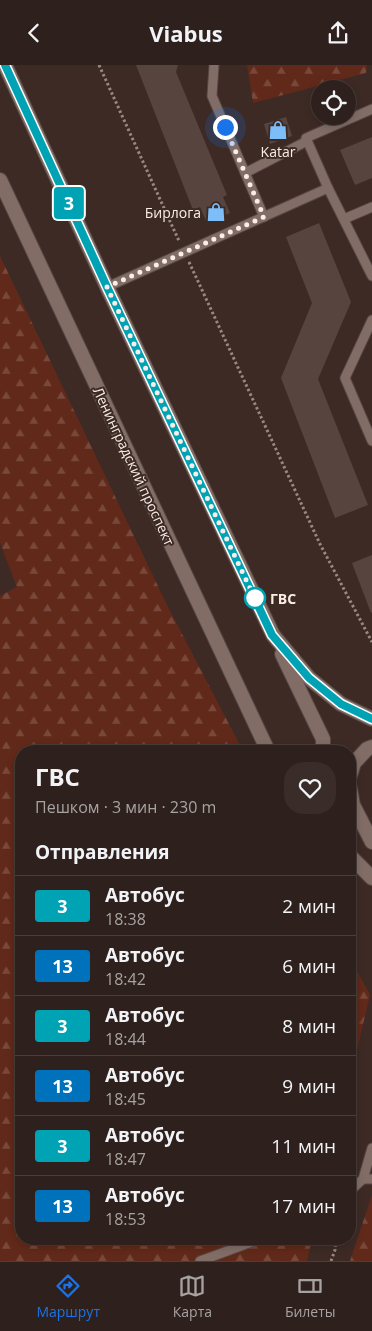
<!DOCTYPE html>
<html lang="ru">
<head>
<meta charset="utf-8">
<style>
  body { margin:0; font-family:"Open Sans",sans-serif; background:#3a2d29; color:#f1f3f6; height:100vh; display:flex; flex-direction:column; font-size:19px; white-space:nowrap }
  * { box-sizing:border-box; margin:0 }
  p { font-size:16px; color:#a7a3a3 }
  .icon { flex:none; width:28px; height:28px; fill:none; stroke:currentColor; stroke-width:2; stroke-linecap:round; stroke-linejoin:round }
  .map { position:relative; flex:1; overflow:hidden }
  .side { position:absolute; left:15px; top:680px; width:341px; height:500px; display:flex; flex-direction:column; background:#2e201c; border-radius:20px; box-shadow:0 2px 8px #0003,0 0 0 1px #493e3b }
  .side>* { flex:none }
  .badge { padding:0 10px; border-radius:4px; font-size:18px; line-height:32px }
  .fabs { position:absolute; left:311px; top:15px; display:grid; gap:10px }
  .fabs a { display:grid; place-items:center; width:45px; height:45px; border-radius:50%; background:#2e201c; box-shadow:0 2px 8px #0003,0 0 0 1px #493e3b; font-size:25px }
  .you { position:absolute; width:25px; height:25px; margin:-12px; border:4px solid #fff; border-radius:50%; background:#1a73e8; box-shadow:0 0 0 8px #1a73e833 }
  .map>.badge { position:absolute; translate:-50% -50%; box-shadow:0 0 0 2px #fff }
  h2 { padding:0 20px; font-size:19px; line-height:45px }
  .round { display:grid; place-items:center; flex:none; width:52px; height:52px; border-radius:20px; background:#3a2d29 }
  .headline { display:flex; align-items:center; justify-content:space-between; height:85px; padding:0 20px }
  h1 { font-size:24px; font-weight:700; line-height:38px }
  ul { padding:0; list-style:none }
  li { display:flex; align-items:center; gap:15px; height:60px; padding:0 20px; border-top:1px solid #493e3b }
  li div { flex:1 }
  li b { display:block; font-size:19px }
  li em { font-style:normal }
  li .badge { min-width:55px; font-weight:700; text-align:center }
  header { display:flex; justify-content:space-between; align-items:center; height:65px; padding:0 20px; background:#2e201c; font-size:22px; font-weight:700 }
  .tab-bar { display:flex; justify-content:space-around; align-items:center; height:70px; border-top:1px solid #493e3b; background:#2e201c; font-size:14px; color:#a7a3a3 }
  .tab-bar a { display:grid; justify-items:center; gap:2px }
  .tab-bar .active { color:#1a73e8 }
  .map>svg:first-child { display:block }
  .forest { fill:url(#forest-firs) }
  .building { fill:#57443e }
  .lines { fill:none; stroke-linecap:round; stroke-linejoin:round }
  .service-casing { stroke:#564743; stroke-width:11 }
  .secondary-casing { stroke:#564743; stroke-width:16 }
  .path { stroke:#988884; stroke-width:3; stroke-dasharray:2.5 2.5; stroke-linecap:butt }
  .service { stroke:#826d66; stroke-width:9 }
  .secondary { stroke:#826d66; stroke-width:14 }
  .line-casing { stroke:#fff; stroke-width:11 }
  .line { stroke:#00a3b4; stroke-width:8 }
  .walk { stroke:#f9ece9; stroke-width:5; stroke-dasharray:0 9 }
  .stop-dot { fill:#fff; stroke:#00a3b4; stroke-width:2.5 }
  .labels { text-anchor:middle; dominant-baseline:central; stroke-width:4; stroke-linejoin:round; paint-order:stroke }
  .poi-label { font-size:14px; fill:#f9ece9; stroke:#3d2a25 }
  .street-label { font-size:14px; fill:#f9ece9; stroke:#3d2a25 }
  .stop-label { font-size:14px; font-weight:bold; fill:#f9ece9; stroke:#3d2a25; text-anchor:start }
</style>
</head>
<body>
<header><svg class="icon" aria-label="back" viewBox="0 0 24 24"><path d="M15 5l-7 7 7 7"/></svg>Viabus<svg class="icon" aria-label="share" viewBox="0 0 24 24"><path d="M12 15V3M7 8l5-5 5 5M5 13v7h14v-7"/></svg></header>
<div class="map">
<svg width="372" height="1196" viewBox="0 0 372 1196">
  <defs>
    <pattern id="forest-firs" width="22" height="20" patternUnits="userSpaceOnUse" patternTransform="scale(1.25)"><rect width="22" height="20" fill="#612919"/><path d="M5 1l3.5 6h-7zM16 11l3.5 6h-7z" fill="#78483a"/></pattern>
  </defs>
  <rect width="100%" height="100%" fill="#3d2a25"/>
  <g class="forest">
    <polygon points="247,0 367,0 366,8 253,38"/>
    <polygon points="0,191 167,540 243,686 21,686 21,1174 312,1174 307,1196 0,1196 0,531 17,522 0,478"/>
    <polygon points="350,893 370,930 350,1014"/>
    <polygon points="372,1130 372,1196 350,1196"/>
  </g>
  <g class="building">
    <polygon points="136,0 178,0 176,7 227,130 223,132 230,148 207,158 200,142 193,145"/>
    <polygon points="286,52 292,71 270,79 264,59"/>
    <polygon points="372,72 372,113 355,120 340,85"/>
    <polygon points="319,158 351,237 318,314 368,440 335,453 281,313 312,238 286,172"/>
    <polygon points="372,490 372,547 371,548 352,498"/>
  </g>
  <g class="lines">
    <g class="service-casing">
      <g id="service">
        <polyline points="214,0 212,31 264,152"/>
        <polyline points="245,108 307,76"/>
        <polyline points="328,123 306,73 372,44"/>
        <polyline points="344,154 372,142"/>
        <polyline points="107,222 328,123 372,211"/>
        <polyline points="372,255 345,313 372,376"/>
        <polyline points="363,1114 372,1083"/>
        <polyline points="350,1126 363,1114 372,1114"/>
        <polyline points="200,1196 260,1174"/>
      </g>
    </g>
    <g class="secondary-casing">
      <g id="secondary">
        <polyline points="5,0 107,222 273,570 309,613 341,639 372,654"/>
        <polyline points="0,115 268,686"/>
        <polyline points="282,589 323,674 323,686"/>
        <polyline points="350,711 354,698 367,684 372,682"/>
        <polyline points="350,723 353,740 372,777"/>
        <polyline points="350,791 372,813"/>
      </g>
    </g>
    <g class="path">
      <polyline points="99,0 179,176"/>
      <polyline points="189,197 320,479 372,577"/>
      <polyline points="331,1196 335,1185 336,1174"/>
    </g>
    <use href="#service" class="service"/>
    <use href="#secondary" class="secondary"/>
  </g>
  <g class="lines">
    <g class="line-casing">
      <polyline id="line" points="5,0 107,222 272,570 309,613 341,639 372,654"/>
    </g>
    <use href="#line" class="line"/>
    <polyline class="walk" points="225,62 264,152 107,222 258,540 255,533"/>
  </g>
  <defs>
    <g id="shop-bare" transform="scale(1.5)"><path d="M-5-2.5h2.3a2.7 3.5 0 0 1 5.4 0H5L5.5 6h-11ZM-1.5-2.5h3a1.5 2.3 0 0 0-3 0Z" fill="#7dbef9" stroke="#3d2a25" stroke-width="2.5" paint-order="stroke"/></g>
  </defs>
  <g fill-rule="evenodd">
    <use href="#shop-bare" x="278" y="65"/>
    <use href="#shop-bare" x="216" y="147"/>
  </g>
  <circle class="stop-dot" cx="255" cy="533" r="10"/>
  <g class="labels">
    <g class="poi-label">
      <text x="278" y="86">Katar</text>
      <text x="201" y="147" text-anchor="end">Бирлога</text>
    </g>
    <g class="street-label">
      <text transform="translate(134 401) rotate(65)">Ленинградский проспект</text>
    </g>
    <g class="stop-label">
      <text x="270" y="533">ГВС</text>
    </g>
  </g>
</svg>
<div class="fabs">
<a><svg class="icon" aria-label="locate" viewBox="0 0 24 24"><circle cx="12" cy="12" r="6"/><path d="M12 2v4M12 18v4M2 12h4M18 12h4"/></svg></a>
</div>
<div class="you" style="left:225px;top:62px"></div>
<b class="badge" style="left:69px;top:138px;background:#00a3b4;color:#fff">3</b>
<section class="side">
<div class="headline"><div><h1>ГВС</h1><p>Пешком · 3 мин · 230 m</p></div><a class="round"><svg class="icon" aria-label="heart" viewBox="0 0 24 24"><path d="M12 20l-8-8c-3-5 5-10 8-4 3-6 11-1 8 4z"/></svg></a></div>
<h2>Отправления</h2>
<ul>
<li><span class="badge" style="background:#00a3b4;color:#fff">3</span><div><b>Автобус</b><p>18:38</p></div><em>2 мин</em></li>
<li><span class="badge" style="background:#0072bc;color:#fff">13</span><div><b>Автобус</b><p>18:42</p></div><em>6 мин</em></li>
<li><span class="badge" style="background:#00a3b4;color:#fff">3</span><div><b>Автобус</b><p>18:44</p></div><em>8 мин</em></li>
<li><span class="badge" style="background:#0072bc;color:#fff">13</span><div><b>Автобус</b><p>18:45</p></div><em>9 мин</em></li>
<li><span class="badge" style="background:#00a3b4;color:#fff">3</span><div><b>Автобус</b><p>18:47</p></div><em>11 мин</em></li>
<li><span class="badge" style="background:#0072bc;color:#fff">13</span><div><b>Автобус</b><p>18:53</p></div><em>17 мин</em></li>
</ul>
</section>
</div>
<nav class="tab-bar">
<a class="active"><svg class="icon" aria-label="directions" viewBox="0 0 24 24"><path d="M12 3l9 9-9 9-9-9zM9 14v-3h6M13 9l2 2-2 2"/></svg>Маршрут</a>
<a><svg class="icon" aria-label="map" viewBox="0 0 24 24"><path d="M3 6l6-2 6 2 6-2v14l-6 2-6-2-6 2zM9 4v14M15 6v14"/></svg>Карта</a>
<a><svg class="icon" aria-label="tickets" viewBox="0 0 24 24"><path d="M3 7h18v10H3zM15 7v10"/></svg>Билеты</a>
</nav>
</body>
</html>
